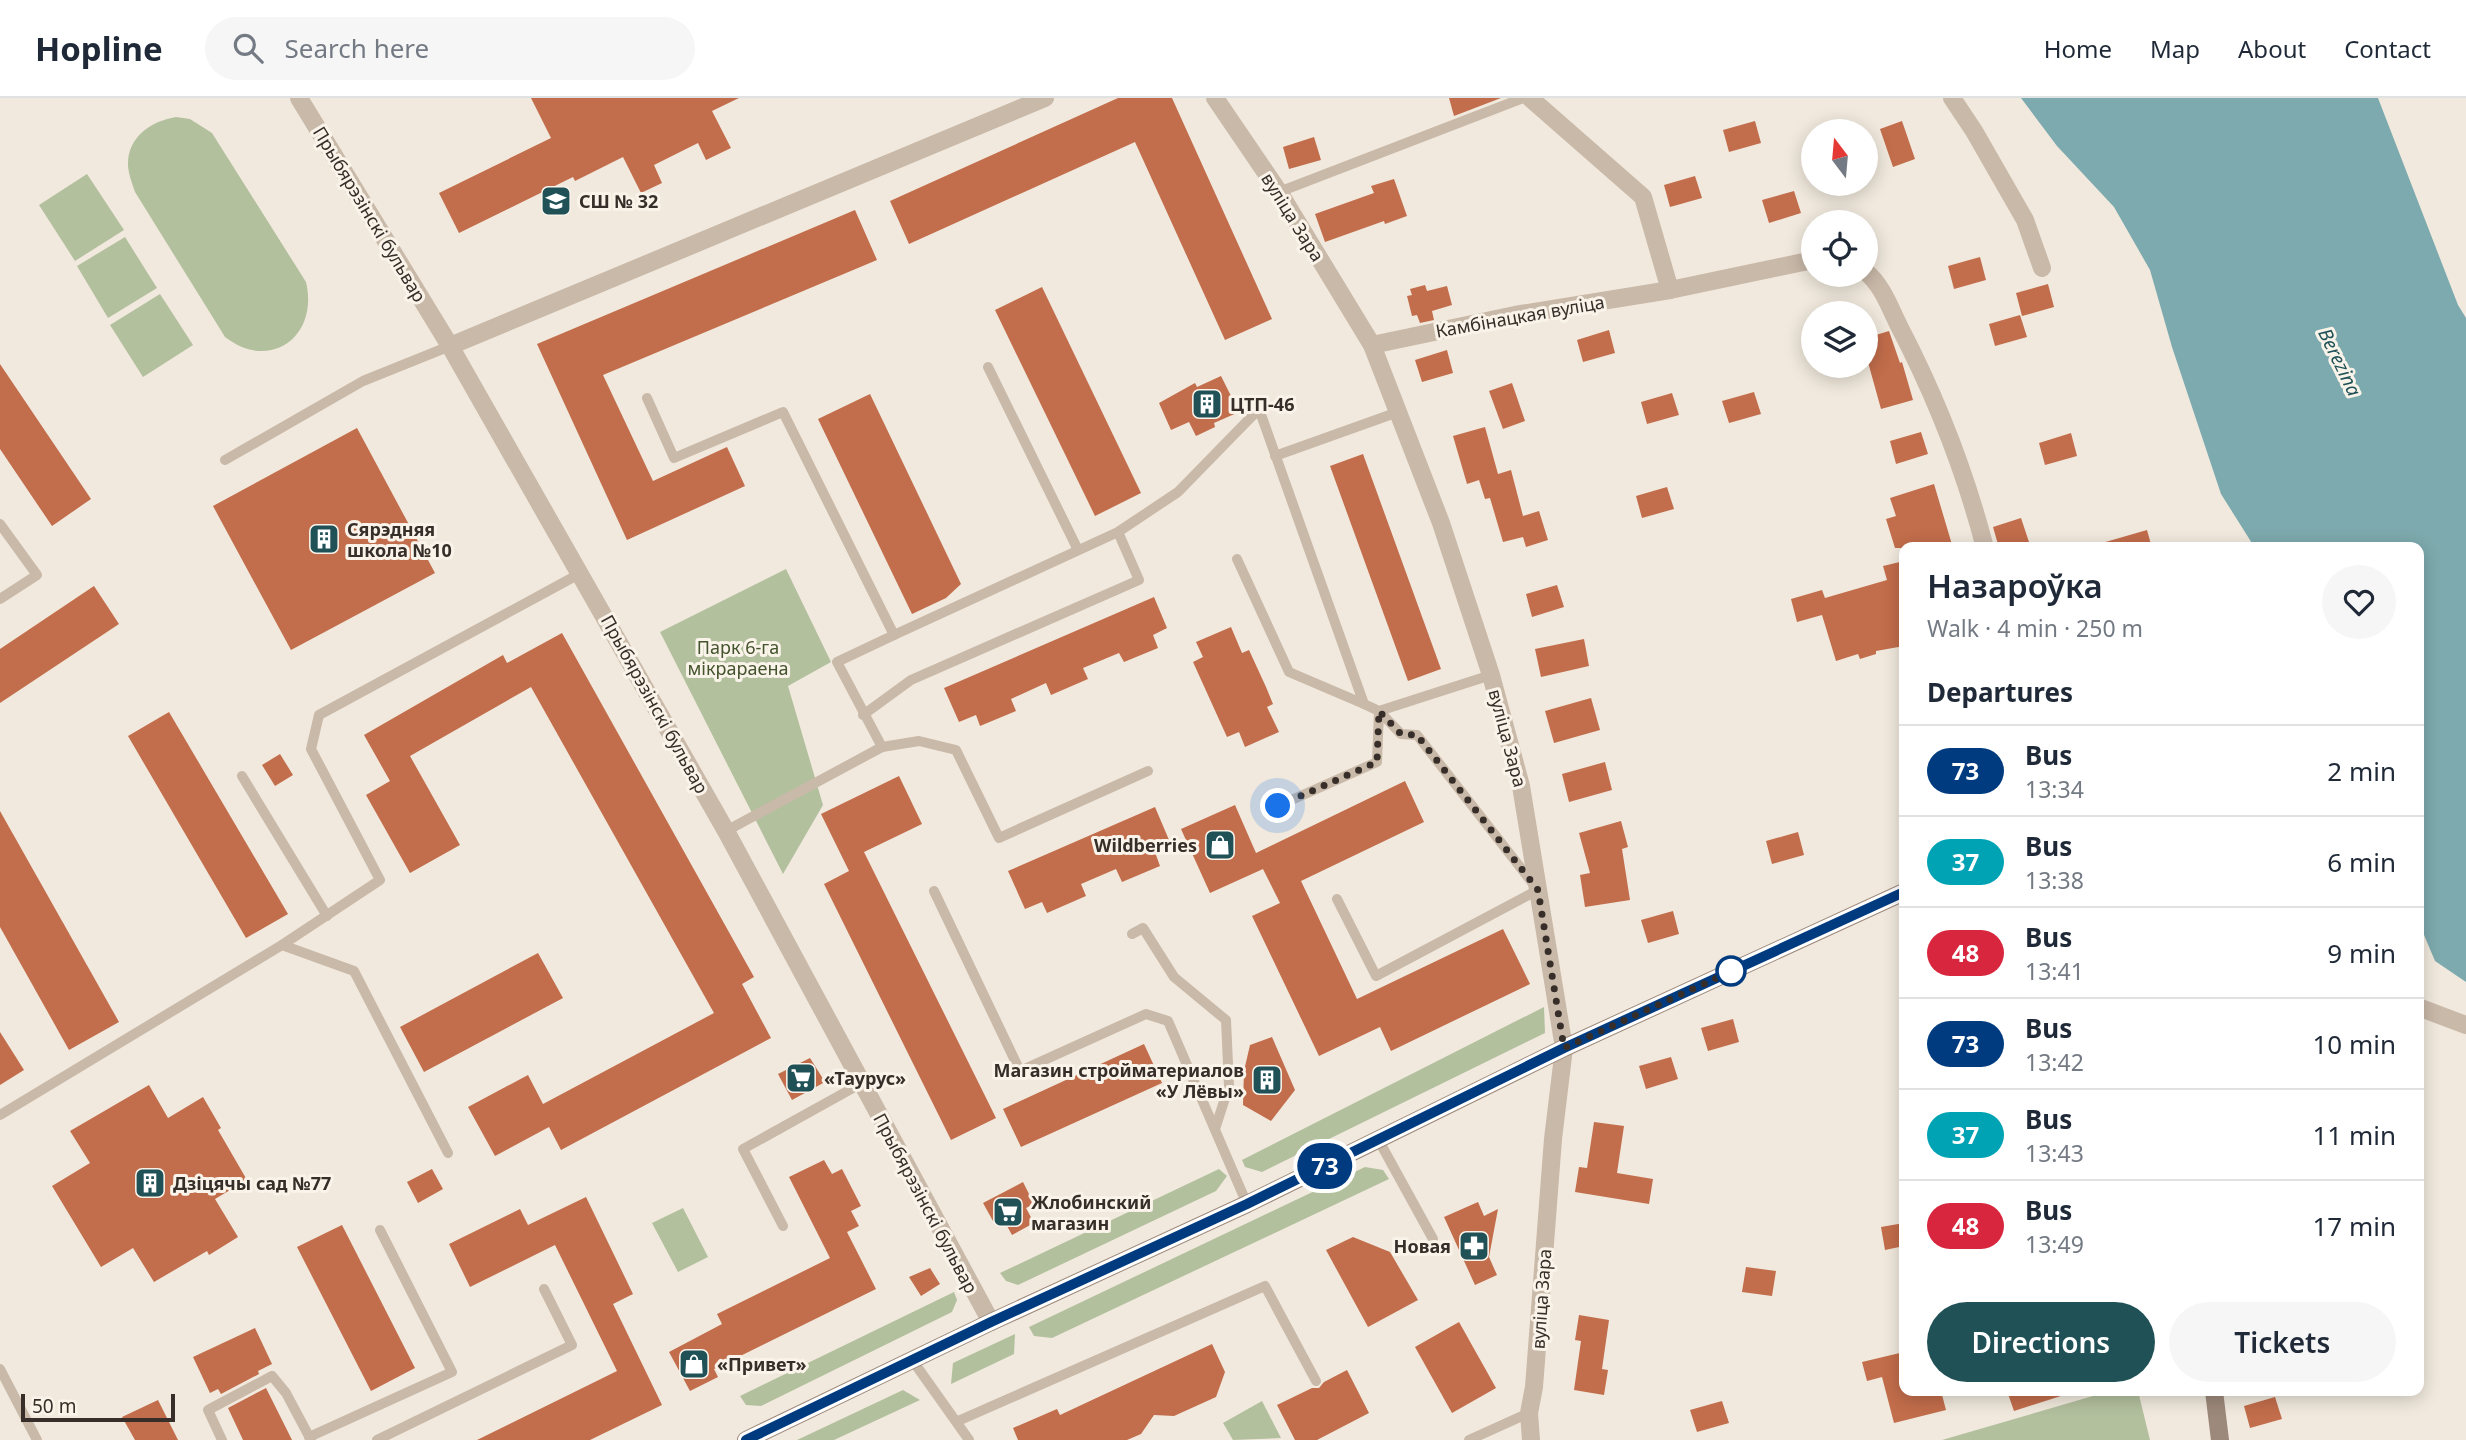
<!DOCTYPE html>
<html lang="en">
<head>
<meta charset="utf-8">
<style>
  body { margin:0; font-family:"Noto Sans",sans-serif; background:#f6f6f7; color:#1f2937; height:100vh; display:flex; flex-direction:column; font-size:26px; white-space:nowrap }
  * { box-sizing:border-box; margin:0 }
  p { font-size:23px; color:#747a83 }
  .icon { flex:none; width:38px; height:38px; fill:none; stroke:currentColor; stroke-width:2; stroke-linecap:round; stroke-linejoin:round }
  .map { position:relative; flex:1; overflow:hidden }
  .drawer { position:absolute; left:1899px; top:444px; width:525px; height:854px; display:flex; flex-direction:column; background:#fff; border-radius:14px; box-shadow:0 4px 18px #0003 }
  .drawer>* { flex:none }
  .badge { padding:0 14px; border-radius:23px; font-size:24px; line-height:46px }
  .needle { width:46px; rotate:344deg }
  .tools { position:absolute; left:1801px; top:21px; display:grid; gap:14px }
  .tools a { display:grid; place-items:center; width:77px; height:77px; border-radius:50%; background:#fff; box-shadow:0 4px 18px #0003; font-size:35px }
  .scale { position:absolute; left:21px; bottom:18px; width:154px; box-sizing:border-box; padding-left:7px; border:4px solid #372e29; border-top:0; font-size:19px; line-height:24px; white-space:nowrap; color:#372e29; -webkit-text-stroke:5px #f9f3ea; paint-order:stroke }
  .you { position:absolute; width:35px; height:35px; margin:-18px; border:5px solid #fff; border-radius:50%; background:#1a73e8; box-shadow:0 0 0 10px #1a73e833 }
  .map>.badge { position:absolute; translate:-50% -50%; box-shadow:0 0 0 4px #fff }
  h2 { padding:0 28px; font-size:26px; line-height:63px }
  .round { display:grid; place-items:center; flex:none; width:74px; height:74px; border-radius:37px; background:#f6f6f7 }
  .headline { display:flex; align-items:center; justify-content:space-between; height:119px; padding:0 28px }
  h1 { font-size:33px; font-weight:600; line-height:52px }
  .cta { display:flex; gap:14px; margin-top:auto; padding:14px 28px }
  .cta a { flex:1; height:80px; border-radius:42px; background:#205157; color:#fff; font-size:28px; font-weight:600; line-height:80px; text-align:center }
  .cta a+a { background:#f6f6f7; color:#1f2937 }
  ul { padding:0; list-style:none }
  li { display:flex; align-items:center; gap:21px; height:91px; padding:0 28px; border-top:2px solid #e0e1e3 }
  li div { flex:1 }
  li b { display:block; font-size:26px }
  li em { font-style:normal }
  li .badge { min-width:77px; font-weight:700; text-align:center }
  header { display:flex; align-items:center; gap:42px; box-sizing:border-box; height:98px; padding:0 35px; background:#fff; border-bottom:2px solid #e0e1e3 }
  header strong { font-size:33px }
  nav { display:flex; gap:38px; margin-inline-start:auto; font-size:24px }
  .search { width:490px; height:63px; background:#f6f6f7; display:flex; align-items:center; gap:18px; box-sizing:border-box; padding:0 24px; border-radius:38px; color:#747a83; font-size:26px }
  .map>svg:first-child { display:block }
  .green { fill:#b3c09e }
  .water { fill:#7daaae }
  .building { fill:#c26d4b }
  .lines { fill:none; stroke-linecap:round; stroke-linejoin:round }
  .lane { stroke:#c9b9a9; stroke-width:10 }
  .street { stroke:#c9b9a9; stroke-width:18 }
  .secondary { stroke:#9d897b; stroke-width:18 }
  .line-casing { stroke:#fff; stroke-width:16 }
  .line { stroke:#003b80; stroke-width:10 }
  .walk { stroke:#372e29; stroke-width:7; stroke-dasharray:0 12.6 }
  .stop-dot { fill:#fff; stroke:#003b80; stroke-width:3.5 }
  .labels { text-anchor:middle; dominant-baseline:central; stroke-width:6; stroke-linejoin:round; paint-order:stroke }
  .poi-label { font-size:18px; font-weight:bold; fill:#372e29; stroke:#f9f3ea; text-anchor:start }
  .street-label { font-size:18px; fill:#372e29; stroke:#f9f3ea }
  .park-label { font-size:18px; fill:#44542d; stroke:#f9f3ea }
  .water-label { font-size:19px; font-style:italic; fill:#205157; stroke:#f9f3ea }
</style>
</head>
<body>
<header>
<strong>Hopline</strong>
<div class="search"><svg class="icon" aria-label="search" viewBox="0 0 24 24"><circle cx="10" cy="10" r="6"/><path d="M15 15l6 6"/></svg>Search here</div>
<nav><a>Home</a><a>Map</a><a>About</a><a>Contact</a></nav>
</header>
<div class="map">
<svg width="2466" height="1342" viewBox="0 0 2466 1342">
  <rect width="100%" height="100%" fill="#f1e9dd"/>
  <g class="green">
    <path d="M 176,19 L 190,21 L 212,35 L 306,184 C 319,239 270,274 225,239 L 135,94 C 132,85 128,75 128,66 C 128,38 152,23 176,19 Z"/>
    <polygon points="87,76 124,132 75,163 39,107"/>
    <polygon points="125,139 157,190 108,220 77,168"/>
    <polygon points="160,196 193,247 143,279 110,227"/>
    <polygon points="786,471 831,564 788,588 823,707 783,776 660,534"/>
    <polygon points="1544,909 1545,935 1262,1074 1245,1069 1242,1062"/>
    <polygon points="1365,1069 1383,1072 1389,1081 1052,1240 1034,1238 1029,1229"/>
    <polygon points="1219,1071 1227,1078 1216,1093 1018,1187 1006,1183 1000,1175"/>
    <polygon points="683,1110 708,1159 678,1174 652,1125"/>
    <polygon points="954,1194 957,1202 952,1214 761,1308 746,1307 740,1298"/>
    <polygon points="1015,1236 1014,1256 951,1286 953,1265"/>
    <polygon points="903,1292 920,1302 834,1342 797,1342"/>
    <polygon points="2110,1293 2138,1293 2150,1342 1942,1342"/>
    <polygon points="1262,1303 1281,1340 1233,1342 1223,1325"/>
  </g>
  <polygon class="water" points="2021,0 2378,0 2458,207 2466,220 2466,884 2435,863 2419,825 2418,450 2255,450 2221,396 2172,249 2150,172 2114,109 2057,48"/>
  <g class="building">
    <polygon points="531,0 739,0 712,13 731,50 706,62 698,45 654,67 662,85 641,95 623,59 575,83 573,79 459,135 439,95 551,40"/>
    <polygon points="1118,0 1172,0 1272,221 1225,242 1135,44 909,146 890,103"/>
    <polygon points="1449,0 1501,0 1454,18"/>
    <polygon points="1755,23 1761,45 1729,54 1723,32"/>
    <polygon points="1902,23 1915,61 1893,69 1880,31"/>
    <polygon points="1314,39 1321,62 1289,71 1283,49"/>
    <polygon points="1695,78 1702,100 1670,109 1664,87"/>
    <polygon points="1394,81 1407,118 1385,126 1384,123 1325,144 1315,116 1374,95 1371,88"/>
    <polygon points="1794,93 1801,115 1769,125 1762,102"/>
    <polygon points="855,112 877,162 603,277 653,383 727,349 745,388 627,442 537,246"/>
    <polygon points="1980,159 1986,182 1954,191 1948,168"/>
    <polygon points="2048,186 2054,209 2022,218 2016,195"/>
    <polygon points="1425,187 1427,193 1447,188 1452,207 1432,213 1434,222 1420,225 1417,217 1412,218 1407,198 1412,197 1410,191"/>
    <polygon points="1042,189 1141,395 1095,418 995,212"/>
    <polygon points="2020,217 2027,239 1995,248 1989,226"/>
    <polygon points="1609,232 1615,255 1583,264 1577,242"/>
    <polygon points="1889,233 1900,265 1902,264 1913,302 1881,311 1866,257 1866,240"/>
    <polygon points="1447,252 1453,275 1422,284 1415,262"/>
    <polygon points="0,266 91,401 52,428 0,351"/>
    <polygon points="1221,278 1239,314 1214,325 1215,329 1196,338 1189,324 1171,332 1159,305 1195,285 1197,289"/>
    <polygon points="1512,285 1525,323 1503,331 1489,293"/>
    <polygon points="1754,294 1761,316 1729,325 1722,303"/>
    <polygon points="1672,295 1679,317 1647,326 1641,304"/>
    <polygon points="870,296 961,486 946,500 912,516 818,321"/>
    <polygon points="1485,329 1498,376 1511,372 1523,418 1539,413 1548,442 1526,449 1523,439 1503,444 1490,400 1485,401 1479,382 1467,386 1453,338"/>
    <polygon points="357,330 435,475 291,552 213,408"/>
    <polygon points="1921,334 1928,356 1896,366 1890,343"/>
    <polygon points="2071,335 2077,358 2045,367 2039,345"/>
    <polygon points="1363,356 1441,571 1408,583 1330,368"/>
    <polygon points="1934,386 1953,450 1895,450 1886,421 1896,418 1890,400"/>
    <polygon points="1667,389 1674,411 1642,420 1636,398"/>
    <polygon points="2021,420 2031,450 1999,450 1993,429"/>
    <polygon points="2147,432 2152,450 2102,450 2102,445"/>
    <polygon points="1904,463 1904,548 1876,553 1876,556 1860,561 1858,556 1836,563 1822,517 1797,524 1791,501 1822,492 1825,500 1887,482 1883,468"/>
    <polygon points="1557,487 1564,509 1532,519 1526,496"/>
    <polygon points="94,488 119,526 0,605 0,551"/>
    <polygon points="1154,499 1167,530 1153,537 1158,550 1124,564 1119,555 1083,570 1088,581 1051,597 1046,585 1011,601 1016,613 980,628 976,617 959,624 944,590"/>
    <polygon points="1231,529 1242,555 1249,552 1266,589 1273,606 1267,609 1279,634 1245,649 1239,634 1227,639 1193,564 1203,559 1196,544"/>
    <polygon points="562,535 754,879 742,886 771,940 561,1052 549,1029 495,1058 468,1009 528,977 543,1006 714,915 531,589 410,658 460,747 410,775 366,697 390,683 364,637 503,557 507,565"/>
    <polygon points="1584,541 1589,568 1541,579 1535,551"/>
    <polygon points="1591,600 1600,632 1554,645 1545,613"/>
    <polygon points="169,614 288,816 246,840 128,638"/>
    <polygon points="280,656 293,677 275,688 262,667"/>
    <polygon points="1605,664 1612,692 1569,704 1562,676"/>
    <polygon points="899,678 922,726 864,754 996,1020 951,1042 824,786 849,773 821,716"/>
    <polygon points="1405,683 1424,724 1301,783 1357,901 1503,831 1530,886 1391,953 1380,929 1319,958 1252,818 1280,805 1263,771 1210,795 1181,731 1235,707 1256,755"/>
    <polygon points="1155,709 1172,749 1156,757 1160,768 1122,784 1116,771 1081,786 1086,798 1047,815 1042,804 1025,811 1008,773"/>
    <polygon points="0,713 119,924 69,952 0,829"/>
    <polygon points="1621,723 1628,749 1622,751 1630,802 1585,809 1580,777 1590,775 1579,735"/>
    <polygon points="1798,734 1804,757 1772,766 1766,743"/>
    <polygon points="1673,813 1679,836 1648,845 1641,822"/>
    <polygon points="538,855 563,900 424,974 400,929"/>
    <polygon points="1733,921 1739,944 1708,953 1701,930"/>
    <polygon points="0,934 24,972 0,987"/>
    <polygon points="1272,939 1295,992 1271,1023 1243,1007 1244,973 1250,947"/>
    <polygon points="1144,946 1162,985 1021,1049 1003,1011"/>
    <polygon points="1671,959 1678,981 1646,991 1639,968"/>
    <polygon points="810,960 825,984 792,1002 778,976"/>
    <polygon points="149,987 168,1020 203,999 221,1030 218,1032 247,1082 215,1101 238,1139 209,1157 207,1153 154,1184 133,1150 101,1169 52,1088 90,1065 70,1033"/>
    <polygon points="1594,1024 1624,1028 1617,1075 1653,1081 1649,1106 1575,1094 1579,1069 1587,1070"/>
    <polygon points="824,1062 832,1076 842,1071 861,1108 851,1113 859,1128 847,1134 876,1191 714,1271 718,1279 690,1293 669,1254 722,1226 717,1216 830,1160 789,1079"/>
    <polygon points="432,1071 443,1091 418,1105 407,1084"/>
    <polygon points="1023,1084 1034,1106 1026,1110 1034,1125 1012,1137 1002,1119 993,1123 983,1105"/>
    <polygon points="586,1099 633,1196 613,1206 662,1307 590,1342 477,1342 617,1273 555,1147 470,1189 449,1146 520,1111 528,1127"/>
    <polygon points="1478,1104 1484,1118 1498,1111 1489,1159 1497,1177 1475,1187 1444,1119"/>
    <polygon points="1904,1125 1904,1148 1885,1152 1881,1129"/>
    <polygon points="342,1127 415,1270 371,1293 297,1149"/>
    <polygon points="1353,1139 1390,1154 1418,1202 1368,1229 1326,1152"/>
    <polygon points="1746,1169 1776,1173 1772,1198 1742,1194"/>
    <polygon points="930,1170 940,1186 921,1198 909,1179"/>
    <polygon points="1579,1217 1609,1222 1602,1271 1608,1272 1604,1297 1574,1292 1581,1243 1575,1242"/>
    <polygon points="1459,1224 1496,1290 1452,1315 1415,1249"/>
    <polygon points="255,1230 272,1266 258,1273 259,1276 221,1296 218,1291 210,1295 193,1259"/>
    <polygon points="1212,1246 1225,1274 1216,1299 1174,1318 1154,1317 1141,1336 1127,1342 1018,1342 1013,1330 1057,1311 1060,1317"/>
    <polygon points="1904,1254 1904,1293 1941,1293 1946,1312 1894,1325 1882,1279 1867,1283 1862,1264"/>
    <polygon points="1347,1272 1369,1315 1317,1342 1295,1342 1277,1307 1312,1290 1319,1290 1324,1284"/>
    <polygon points="266,1290 292,1342 243,1342 228,1310"/>
    <polygon points="2007,1293 2064,1293 2064,1297 2014,1313"/>
    <polygon points="2275,1299 2282,1321 2250,1330 2244,1308"/>
    <polygon points="158,1302 178,1342 135,1342 122,1319"/>
    <polygon points="1722,1303 1729,1325 1697,1334 1690,1312"/>
  </g>
  <g class="lines">
    <g class="lane">
      <polyline points="1279,94 1523,0"/>
      <polyline points="988,269 1078,452"/>
      <polyline points="647,300 674,360 783,314 894,537 837,564 882,649"/>
      <polyline points="1275,358 1398,314"/>
      <polyline points="225,362 363,283 450,248"/>
      <polyline points="0,426 37,477 0,501"/>
      <polyline points="1237,461 1289,574 1364,606"/>
      <polyline points="894,537 1118,434 1178,394 1259,311 1364,606 1379,613 1491,577"/>
      <polyline points="863,617 911,582 1139,482 1118,434"/>
      <polyline points="242,678 327,818"/>
      <polyline points="1278,708 1377,664 1379,613"/>
      <polyline points="726,733 882,649 919,643 956,652 999,740 1148,673"/>
      <polyline points="934,793 1020,973 1146,916 1168,923 1247,1106"/>
      <polyline points="1337,801 1376,878 1538,792 1417,637 1401,636 1379,613"/>
      <polyline points="1132,836 1143,830 1174,879 1226,922 1229,988 1215,1031"/>
      <polyline points="282,847 380,782 311,651 319,617 581,475"/>
      <polyline points="0,1017 282,847 354,873 448,1055"/>
      <polyline points="1378,1041 1433,1141"/>
      <polyline points="783,1128 743,1051 862,985"/>
      <polyline points="913,1263 969,1342"/>
      <polyline points="0,1271 37,1342"/>
      <polyline points="958,1323 1265,1188 1316,1283"/>
      <polyline points="309,1339 452,1274 380,1132"/>
      <polyline points="222,1342 208,1312 272,1278 286,1295 311,1342"/>
      <polyline points="377,1342 572,1247 544,1191"/>
      <polyline points="1469,1342 1529,1315"/>
    </g>
    <g class="street">
      <polyline points="299,0 450,248 726,733 991,1224"/>
      <polyline points="1215,0 1279,94 1372,247 1441,425 1491,577 1521,688 1564,950 1553,1041 1534,1289 1529,1315 1531,1342"/>
      <polyline points="1530,0 1643,99 1670,192"/>
      <polyline points="1952,0 1974,33 2025,122 2042,170"/>
      <path d="M 1866,174 C 1882,187 1890,210 1899,228 C 1936,299 1965,373 1985,450"/>
      <polyline points="1372,247 1515,217 1670,192 1813,162"/>
      <polyline points="450,248 1045,0"/>
      <polyline points="2418,909 2466,927"/>
    </g>
    <g class="secondary">
      <polyline points="2214,1293 2220,1342"/>
      <polyline points="746,1342 991,1224 1247,1106 1564,950 1904,794"/>
    </g>
  </g>
  <g class="lines">
    <g class="line-casing">
      <polyline id="line" points="746,1342 991,1224 1247,1106 1564,950 1904,794"/>
    </g>
    <use href="#line" class="line"/>
    <polyline class="walk" points="1278,708 1377,664 1379,613 1401,636 1417,637 1538,792 1564,950 1734,872 1731,873"/>
  </g>
  <defs>
    <g id="school-square" transform="scale(1.575)"><rect x="-9" y="-9" width="18" height="18" rx="4" fill="#205157" stroke="#f9f3ea"/><path d="M0-5L7-2L0 1L-7-2ZM-4 1L0 2.5L4 1V4Q0 6-4 4Z" fill="#fff"/></g>
    <g id="building-square" transform="scale(1.575)"><rect x="-9" y="-9" width="18" height="18" rx="4" fill="#205157" stroke="#f9f3ea"/><path d="M-4-6H4V6H1V3H-1V6H-4ZM-2.5-4.3h1.7v1.8h-1.7ZM.8-4.3h1.7v1.8H.8ZM-2.5-1h1.7V.8h-1.7ZM.8-1h1.7V.8H.8Z" fill="#fff"/></g>
    <g id="shop-square" transform="scale(1.575)"><rect x="-9" y="-9" width="18" height="18" rx="4" fill="#205157" stroke="#f9f3ea"/><path d="M-5-2.5h2.3a2.7 3.5 0 0 1 5.4 0H5L5.5 6h-11ZM-1.5-2.5h3a1.5 2.3 0 0 0-3 0Z" fill="#fff"/></g>
    <g id="supermarket-square" transform="scale(1.575)"><rect x="-9" y="-9" width="18" height="18" rx="4" fill="#205157" stroke="#f9f3ea"/><path d="M-6-5.5h2.5l.6 2H6L4.5 2H-2.5L-4.4-4H-6ZM-1.5 3.2a1.3 1.3 0 1 0 .1 0ZM3 3.2a1.3 1.3 0 1 0 .1 0Z" fill="#fff"/></g>
    <g id="pharmacy-square" transform="scale(1.575)"><rect x="-9" y="-9" width="18" height="18" rx="4" fill="#205157" stroke="#f9f3ea"/><path d="M-2-6h4v4h4v4h-4v4h-4v-4h-4v-4h4Z" fill="#fff"/></g>
  </defs>
  <g fill-rule="evenodd">
    <use href="#school-square" x="556" y="103"/>
    <use href="#building-square" x="1207" y="306"/>
    <use href="#building-square" x="324" y="441"/>
    <use href="#shop-square" x="1220" y="747"/>
    <use href="#supermarket-square" x="801" y="980"/>
    <use href="#building-square" x="1267" y="982"/>
    <use href="#building-square" x="150" y="1085"/>
    <use href="#supermarket-square" x="1008" y="1114"/>
    <use href="#pharmacy-square" x="1474" y="1148"/>
    <use href="#shop-square" x="694" y="1266"/>
  </g>
  <circle class="stop-dot" cx="1731" cy="873" r="14"/>
  <g class="labels">
    <g class="poi-label">
      <text x="579" y="103">СШ № 32</text>
      <text x="1230" y="306">ЦТП-46</text>
      <text x="347" y="431">Сярэдняя<tspan x="347" dy="21">школа №10</tspan></text>
      <text x="1197" y="747" text-anchor="end">Wildberries</text>
      <text x="1244" y="972" text-anchor="end">Магазин стройматериалов<tspan x="1244" dy="21">«У Лёвы»</tspan></text>
      <text x="824" y="980">«Таурус»</text>
      <text x="173" y="1085">Дзіцячы сад №77</text>
      <text x="1031" y="1104">Жлобинский<tspan x="1031" dy="21">магазин</tspan></text>
      <text x="1451" y="1148" text-anchor="end">Новая</text>
      <text x="717" y="1266">«Привет»</text>
    </g>
    <g class="street-label">
      <text transform="translate(370 116) rotate(59)">Прыбярэзінскі бульвар</text>
      <text transform="translate(1293 119) rotate(58)">вуліца Зара</text>
      <text transform="translate(1520 218) rotate(-10)">Камбінацкая вуліца</text>
      <text transform="translate(655 606) rotate(61)">Прыбярэзінскі бульвар</text>
      <text transform="translate(1508 640) rotate(75)">вуліца Зара</text>
      <text transform="translate(926 1105) rotate(62)">Прыбярэзінскі бульвар</text>
      <text transform="translate(1541 1201) rotate(-86)">вуліца Зара</text>
    </g>
    <g class="park-label">
      <text x="738" y="549">Парк 6-га<tspan x="738" dy="21">мікрараена</tspan></text>
    </g>
    <g class="water-label">
      <text transform="translate(2340 264) rotate(64)">Berezina</text>
    </g>
  </g>
</svg>
<div class="tools">
<a><svg class="needle" viewBox="-14 -14 28 28"><path d="M0-13l5 13h-10z" fill="#e53935"/><path d="M0 13l5-13h-10z" fill="#747a83"/></svg></a>
<a><svg class="icon" aria-label="locate" viewBox="0 0 24 24"><circle cx="12" cy="12" r="6"/><path d="M12 2v4M12 18v4M2 12h4M18 12h4"/></svg></a>
<a><svg class="icon" aria-label="layers" viewBox="0 0 24 24"><path d="M12 4l9 5-9 5-9-5zM3 14l9 5 9-5"/></svg></a>
</div>
<div class="scale">50 m</div>
<div class="you" style="left:1278px;top:708px"></div>
<b class="badge" style="left:1325px;top:1068px;background:#003b80;color:#fff">73</b>
<section class="drawer">
<div class="headline"><div><h1>Назароўка</h1><p>Walk · 4 min · 250 m</p></div><a class="round"><svg class="icon" aria-label="heart" viewBox="0 0 24 24"><path d="M12 20l-8-8c-3-5 5-10 8-4 3-6 11-1 8 4z"/></svg></a></div>
<h2>Departures</h2>
<ul>
<li><span class="badge" style="background:#003b80;color:#fff">73</span><div><b>Bus</b><p>13:34</p></div><em>2 min</em></li>
<li><span class="badge" style="background:#00a3b4;color:#fff">37</span><div><b>Bus</b><p>13:38</p></div><em>6 min</em></li>
<li><span class="badge" style="background:#d7263d;color:#fff">48</span><div><b>Bus</b><p>13:41</p></div><em>9 min</em></li>
<li><span class="badge" style="background:#003b80;color:#fff">73</span><div><b>Bus</b><p>13:42</p></div><em>10 min</em></li>
<li><span class="badge" style="background:#00a3b4;color:#fff">37</span><div><b>Bus</b><p>13:43</p></div><em>11 min</em></li>
<li><span class="badge" style="background:#d7263d;color:#fff">48</span><div><b>Bus</b><p>13:49</p></div><em>17 min</em></li>
</ul>
<div class="cta"><a>Directions</a><a>Tickets</a></div>
</section>
</div>
</body>
</html>
